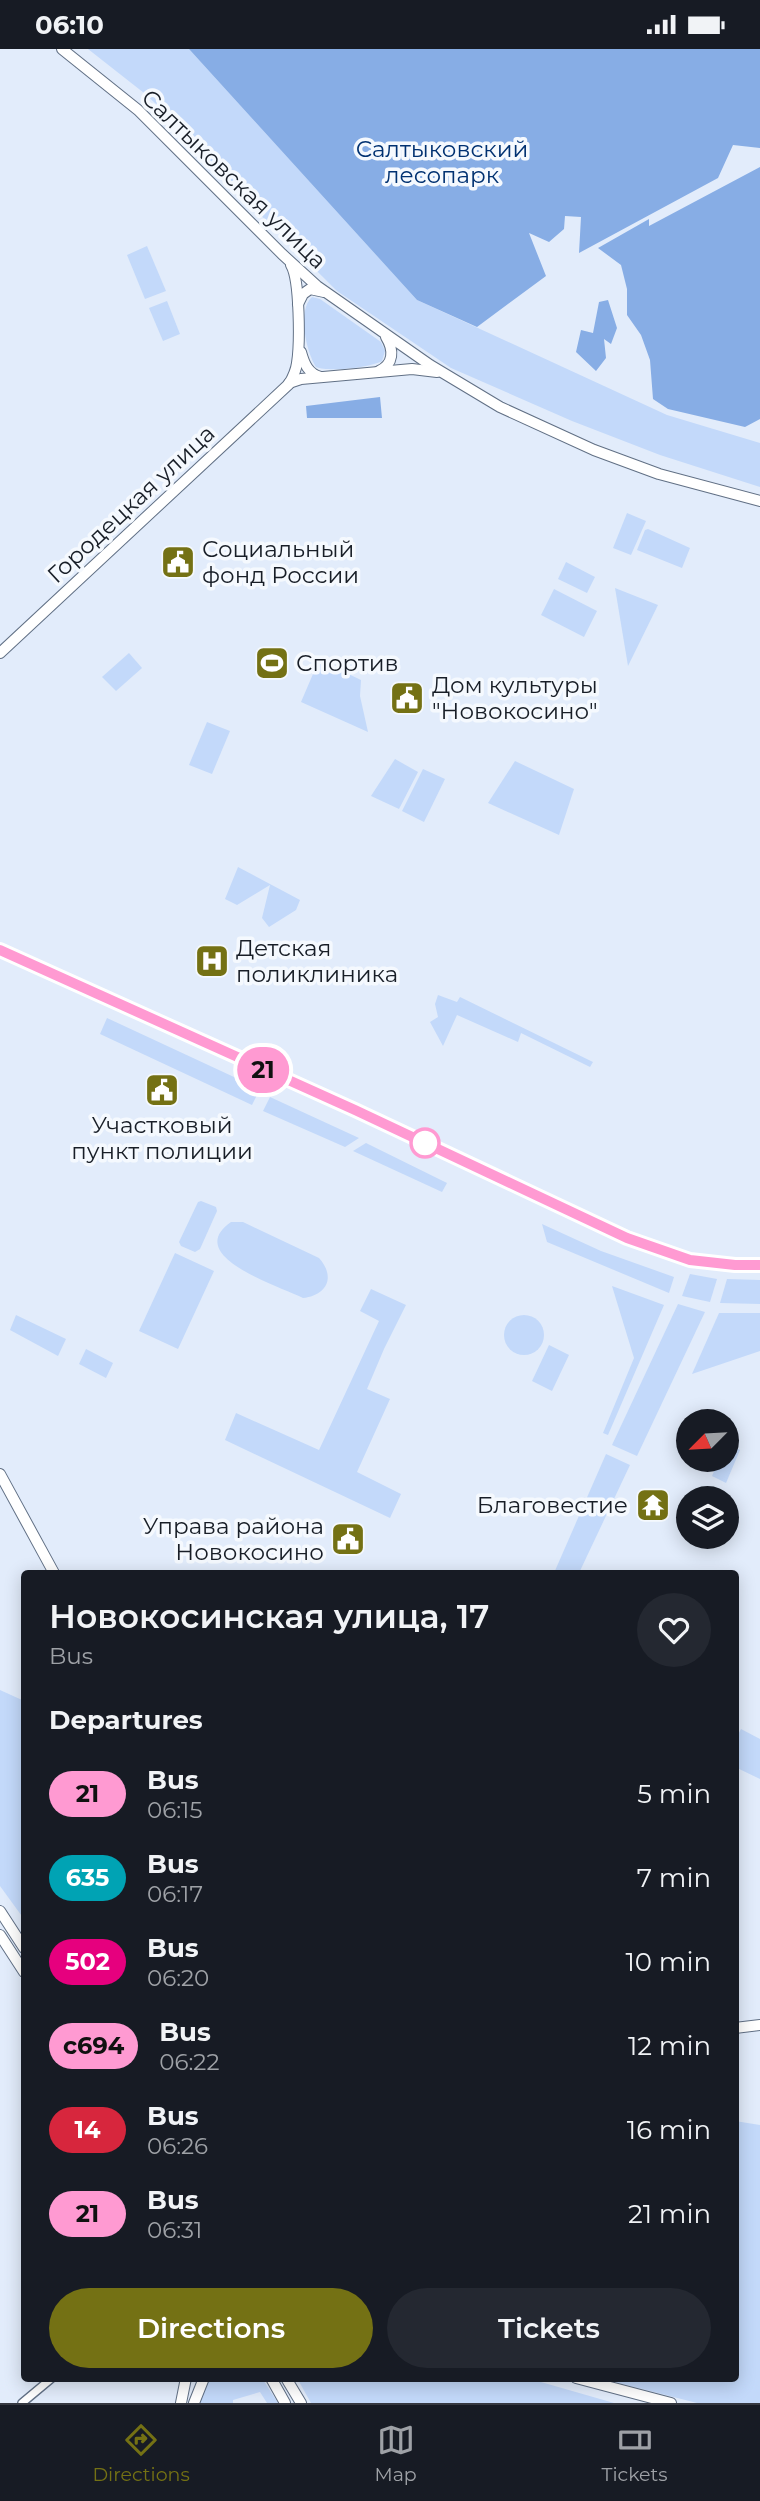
<!DOCTYPE html>
<html lang="en">
<head>
<meta charset="utf-8">
<style>
  body { margin:0; font-family:Montserrat,sans-serif; background:#242831; color:#f1f3f6; height:100vh; display:flex; flex-direction:column; font-size:26px; white-space:nowrap }
  * { box-sizing:border-box; margin:0 }
  p { font-size:23px; color:#9ea1a6 }
  .icon { flex:none; width:38px; height:38px; fill:none; stroke:currentColor; stroke-width:2; stroke-linecap:round; stroke-linejoin:round }
  .map { position:relative; flex:1; overflow:hidden }
  .panel { position:absolute; left:21px; top:1521px; width:718px; height:812px; display:flex; flex-direction:column; background:#171b24; border-radius:7px; box-shadow:0 4px 18px #0003 }
  .panel>* { flex:none }
  .badge { padding:0 14px; border-radius:23px; font-size:24px; line-height:46px }
  .needle { width:46px; rotate:246deg }
  .buttons { position:absolute; left:676px; top:1360px; display:grid; gap:14px }
  .buttons a { display:grid; place-items:center; width:63px; height:63px; border-radius:50%; background:#171b24; box-shadow:0 4px 18px #0003; font-size:35px }
  .map>.badge { position:absolute; translate:-50% -50%; box-shadow:0 0 0 4px #fff }
  h2 { padding:0 28px; font-size:26px; line-height:63px }
  .round { display:grid; place-items:center; flex:none; width:74px; height:74px; border-radius:37px; background:#242831 }
  .headline { display:flex; align-items:center; justify-content:space-between; height:119px; padding:0 28px }
  h1 { font-size:33px; font-weight:600; line-height:52px }
  .primary-button { display:flex; gap:14px; margin-top:auto; padding:14px 28px }
  .primary-button a { flex:1; height:80px; border-radius:42px; background:#747114; color:#fff; font-size:28px; font-weight:600; line-height:80px; text-align:center }
  .primary-button a+a { background:#242831; color:#f1f3f6 }
  ul { padding:0; list-style:none }
  li { display:flex; align-items:center; gap:21px; height:84px; padding:0 28px }
  li div { flex:1 }
  li b { display:block; font-size:26px }
  li em { font-style:normal }
  li .badge { min-width:77px; font-weight:700; text-align:center }
  .status { display:flex; justify-content:space-between; align-items:center; height:49px; padding:0 35px; background:#171b24; direction:ltr }
  .status svg { height:19px; fill:currentColor }
  .tab-bar { display:flex; justify-content:space-around; align-items:center; height:98px; border-top:2px solid #363941; background:#171b24; font-size:19px; color:#9ea1a6 }
  .tab-bar a { display:grid; justify-items:center; gap:4px }
  .tab-bar .current { color:#747114 }
  .map>svg:first-child { display:block }
  .green { fill:#c3d9fa }
  .forest { fill:#87ade5 }
  .lines { fill:none; stroke-linecap:round; stroke-linejoin:round }
  .street-casing { stroke:#617085; stroke-width:10 }
  .secondary-casing { stroke:#617085; stroke-width:12 }
  .street { stroke:#fff; stroke-width:7 }
  .secondary { stroke:#fff; stroke-width:10 }
  .line-casing { stroke:#fff; stroke-width:16 }
  .line { stroke:#ff9ad2; stroke-width:10 }
  .stop-dot { fill:#fff; stroke:#ff9ad2; stroke-width:3.5 }
  .labels { text-anchor:middle; dominant-baseline:central; stroke-width:7; stroke-linejoin:round; paint-order:stroke }
  .park-label { font-size:23px; fill:#003171; stroke:#f5f9fe }
  .street-label { font-size:23px; fill:#181e27; stroke:#f5f9fe }
  .poi-label { font-size:23px; fill:#181e27; stroke:#f5f9fe; text-anchor:start }
</style>
</head>
<body>
<div class="status"><b>06:10</b><svg viewBox="0 0 49 12"><path d="M0 12V9h3v3zM5 12V6h3v6zM10 12V3h3v9zM15 12V0h3v12zM26 1h20v11H26zM47 4h2v5h-2z"/></svg></div>
<div class="map">
<svg width="760" height="2354" viewBox="0 0 760 2354">
  <rect width="100%" height="100%" fill="#e2ecfb"/>
  <g class="green">
    <polygon points="88,0 189,0 417,251 667,366 760,394 760,438 660,406 572,372 451,319 337,242 179,85 177,74 144,44"/>
    <polygon points="147,197 166,242 145,250 127,206"/>
    <path d="M 312,248 L 320,250 L 381,293 L 385,302 L 382,312 C 369,319 328,323 316,318 C 306,303 297,261 312,248 Z"/>
    <polygon points="167,252 180,285 163,292 149,259"/>
    <polygon points="627,464 646,472 631,506 613,499"/>
    <polygon points="648,480 690,499 682,519 637,501 645,481"/>
    <polygon points="566,513 595,528 587,544 558,530"/>
    <polygon points="615,539 658,556 628,617"/>
    <polygon points="554,540 597,562 584,588 541,566"/>
    <polygon points="129,604 142,619 116,642 102,628"/>
    <polygon points="319,611 361,631 360,647 368,683 301,653"/>
    <polygon points="207,673 230,682 212,725 189,716"/>
    <polygon points="395,710 418,723 399,760 371,747"/>
    <polygon points="515,712 574,740 559,786 488,754"/>
    <polygon points="423,720 445,730 424,773 402,762"/>
    <polygon points="238,818 300,851 296,861 269,878 262,869 270,836 237,856 225,850"/>
    <polygon points="438,946 457,953 460,948 593,1013 590,1018 521,984 518,993 457,966 443,997 430,973 438,968 435,955"/>
    <polygon points="107,969 260,1040 252,1056 100,985"/>
    <polygon points="270,1048 359,1089 345,1098 263,1062"/>
    <polygon points="366,1094 447,1134 442,1143 353,1102"/>
    <polygon points="201,1152 216,1158 217,1162 200,1200 195,1203 181,1197 179,1193 198,1153"/>
    <path d="M 231,1173 L 243,1173 L 319,1209 C 336,1228 327,1246 303,1249 C 279,1237 182,1207 231,1173 Z"/>
    <polygon points="542,1175 601,1202 674,1228 669,1244 547,1193"/>
    <polygon points="175,1204 214,1222 178,1300 139,1282"/>
    <polygon points="690,1225 717,1230 710,1253 682,1247"/>
    <polygon points="727,1230 760,1231 760,1255 720,1254"/>
    <polygon points="612,1237 664,1256 608,1386 603,1384 634,1309"/>
    <polygon points="371,1240 406,1256 384,1300 367,1340 390,1350 357,1423 401,1445 390,1469 225,1391 236,1364 319,1401 379,1272 360,1262"/>
    <polygon points="678,1255 705,1263 637,1407 612,1396"/>
    <polygon points="719,1264 760,1264 760,1302 692,1325"/>
    <circle cx="524" cy="1286" r="20"/>
    <polygon points="16,1266 66,1290 58,1307 10,1281"/>
    <polygon points="549,1296 569,1306 552,1342 532,1332"/>
    <polygon points="86,1300 113,1314 106,1329 79,1315"/>
    <polygon points="726,1394 740,1401 726,1434 712,1427 719,1411 726,1410"/>
    <polygon points="606,1405 630,1416 579,1524 554,1524"/>
    <polygon points="0,1641 22,1651 24,1650 24,1870 0,1837"/>
    <polygon points="741,1680 760,1690 760,1730 735,1718 735,1691"/>
    <polygon points="735,2072 760,2076 760,2354 697,2354 599,2329 735,2329"/>
    <polygon points="208,2329 262,2329 278,2354 267,2354 260,2343 233,2351 233,2354 198,2354"/>
    <polygon points="297,2329 527,2329 614,2354 311,2354"/>
  </g>
  <g class="forest">
    <polygon points="189,0 760,0 760,99 733,96 718,129 579,204 581,168 565,167 564,180 549,193 529,184 546,227 477,278 417,251"/>
    <polygon points="760,118 760,370 745,378 668,360 653,350 650,311 641,286 627,266 627,240 621,216 598,199 649,170 649,177"/>
    <polygon points="608,251 617,279 611,295 604,290 606,309 596,322 576,303 581,281 593,284 599,253"/>
    <polygon points="380,348 382,369 307,369 306,357"/>
  </g>
  <g class="lines">
    <g class="street-casing">
      <polyline id="street" points="22,2354 52,2329"/>
    </g>
    <g class="secondary-casing">
      <g id="secondary">
        <polyline points="62,0 138,61 282,205 317,237 430,316 500,358 594,401 659,425 760,452"/>
        <polyline points="298,255 303,245 310,240 324,243"/>
        <path d="M 301,303 C 304,314 308,325 321,328"/>
        <path d="M 379,322 C 394,315 394,301 386,288"/>
        <polyline points="289,334 301,330 412,320 437,323"/>
        <path d="M 0,604 L 289,335 C 293,328 296,322 297,314 C 300,295 300,231 291,216"/>
        <polyline points="0,901 384,1074 627,1189 690,1211 735,1216 760,1216"/>
        <polyline points="0,1425 54,1524"/>
        <polyline points="0,1862 24,1899"/>
        <polyline points="0,1886 24,1923"/>
        <polyline points="735,1979 760,1976"/>
        <polyline points="271,2329 285,2354"/>
        <polyline points="286,2329 301,2354"/>
        <polyline points="576,2329 671,2354"/>
        <polyline points="181,2354 186,2329"/>
        <polyline points="194,2354 204,2329"/>
      </g>
    </g>
    <use href="#street" class="street"/>
    <use href="#secondary" class="secondary"/>
  </g>
  <g class="lines">
    <g class="line-casing">
      <polyline id="line" points="0,901 355,1061 627,1189 690,1211 735,1216 760,1216"/>
    </g>
    <use href="#line" class="line"/>
  </g>
  <defs>
    <g id="civic-square" transform="scale(1.75)"><rect x="-9" y="-9" width="18" height="18" rx="4" fill="#747114" stroke="#f5f9fe"/><path d="M-.6-6.5H3V-4.5H.6V-3L4-1V1h2V6H-6V1h2V-1L-.6-3ZM-1.2 2.5V6h2.4V2.5Z" fill="#fff"/></g>
    <g id="stadium-square" transform="scale(1.75)"><rect x="-9" y="-9" width="18" height="18" rx="4" fill="#747114" stroke="#f5f9fe"/><path d="M0-5a6.5 5 0 1 0 0 10a6.5 5 0 1 0 0-10ZM-3.5-1.8h7v3.6h-7Z" fill="#fff"/></g>
    <g id="hospital-square" transform="scale(1.75)"><rect x="-9" y="-9" width="18" height="18" rx="4" fill="#747114" stroke="#f5f9fe"/><path d="M-5-5h3v3.5h4V-5h3V5h-3V1.5h-4V5h-3Z" fill="#fff"/></g>
    <g id="temple-square" transform="scale(1.75)"><rect x="-9" y="-9" width="18" height="18" rx="4" fill="#747114" stroke="#f5f9fe"/><path d="M0-6L5-2H3V0L6.5 2.5H4V6H1.5V3h-3V6H-4V2.5H-6.5L-3 0V-2H-5Z" fill="#fff"/></g>
  </defs>
  <g fill-rule="evenodd">
    <use href="#civic-square" x="178" y="513"/>
    <use href="#stadium-square" x="272" y="614"/>
    <use href="#civic-square" x="407" y="649"/>
    <use href="#hospital-square" x="212" y="912"/>
    <use href="#civic-square" x="162" y="1041"/>
    <use href="#temple-square" x="653" y="1456"/>
    <use href="#civic-square" x="348" y="1490"/>
  </g>
  <circle class="stop-dot" cx="425" cy="1094" r="14"/>
  <g class="labels">
    <g class="park-label">
      <text x="442" y="100">Салтыковский<tspan x="442" dy="26">лесопарк</tspan></text>
    </g>
    <g class="street-label">
      <text transform="translate(234 130) rotate(44)">Салтыковская улица</text>
      <text transform="translate(131 455) rotate(-43)">Городецкая улица</text>
    </g>
    <g class="poi-label">
      <text x="202" y="500">Социальный<tspan x="202" dy="26">фонд России</tspan></text>
      <text x="296" y="614">Спортив</text>
      <text x="432" y="636">Дом культуры<tspan x="432" dy="26">"Новокосино"</tspan></text>
      <text x="236" y="899">Детская<tspan x="236" dy="26">поликлиника</tspan></text>
      <text x="162" y="1076" text-anchor="middle">Участковый<tspan x="162" dy="26">пункт полиции</tspan></text>
      <text x="628" y="1456" text-anchor="end">Благовестие</text>
      <text x="324" y="1477" text-anchor="end">Управа района<tspan x="324" dy="26">Новокосино</tspan></text>
    </g>
  </g>
</svg>
<div class="buttons">
<a><svg class="needle" viewBox="-14 -14 28 28"><path d="M0-13l5 13h-10z" fill="#e53935"/><path d="M0 13l5-13h-10z" fill="#9ea1a6"/></svg></a>
<a><svg class="icon" aria-label="layers" viewBox="0 0 24 24"><path d="M12 4l9 5-9 5-9-5zM3 14l9 5 9-5"/></svg></a>
</div>
<b class="badge" style="left:263px;top:1021px;background:#ff9ad2;color:#111">21</b>
<section class="panel">
<div class="headline"><div><h1>Новокосинская улица, 17</h1><p>Bus</p></div><a class="round"><svg class="icon" aria-label="heart" viewBox="0 0 24 24"><path d="M12 20l-8-8c-3-5 5-10 8-4 3-6 11-1 8 4z"/></svg></a></div>
<h2>Departures</h2>
<ul>
<li><span class="badge" style="background:#ff9ad2;color:#111">21</span><div><b>Bus</b><p>06:15</p></div><em>5 min</em></li>
<li><span class="badge" style="background:#00a3b4;color:#fff">635</span><div><b>Bus</b><p>06:17</p></div><em>7 min</em></li>
<li><span class="badge" style="background:#e6007e;color:#fff">502</span><div><b>Bus</b><p>06:20</p></div><em>10 min</em></li>
<li><span class="badge" style="background:#ff9ad2;color:#111">с694</span><div><b>Bus</b><p>06:22</p></div><em>12 min</em></li>
<li><span class="badge" style="background:#d7263d;color:#fff">14</span><div><b>Bus</b><p>06:26</p></div><em>16 min</em></li>
<li><span class="badge" style="background:#ff9ad2;color:#111">21</span><div><b>Bus</b><p>06:31</p></div><em>21 min</em></li>
</ul>
<div class="primary-button"><a>Directions</a><a>Tickets</a></div>
</section>
</div>
<nav class="tab-bar">
<a class="current"><svg class="icon" aria-label="directions" viewBox="0 0 24 24"><path d="M12 3l9 9-9 9-9-9zM9 14v-3h6M13 9l2 2-2 2"/></svg>Directions</a>
<a><svg class="icon" aria-label="map" viewBox="0 0 24 24"><path d="M3 6l6-2 6 2 6-2v14l-6 2-6-2-6 2zM9 4v14M15 6v14"/></svg>Map</a>
<a><svg class="icon" aria-label="tickets" viewBox="0 0 24 24"><path d="M3 7h18v10H3zM15 7v10"/></svg>Tickets</a>
</nav>
</body>
</html>
